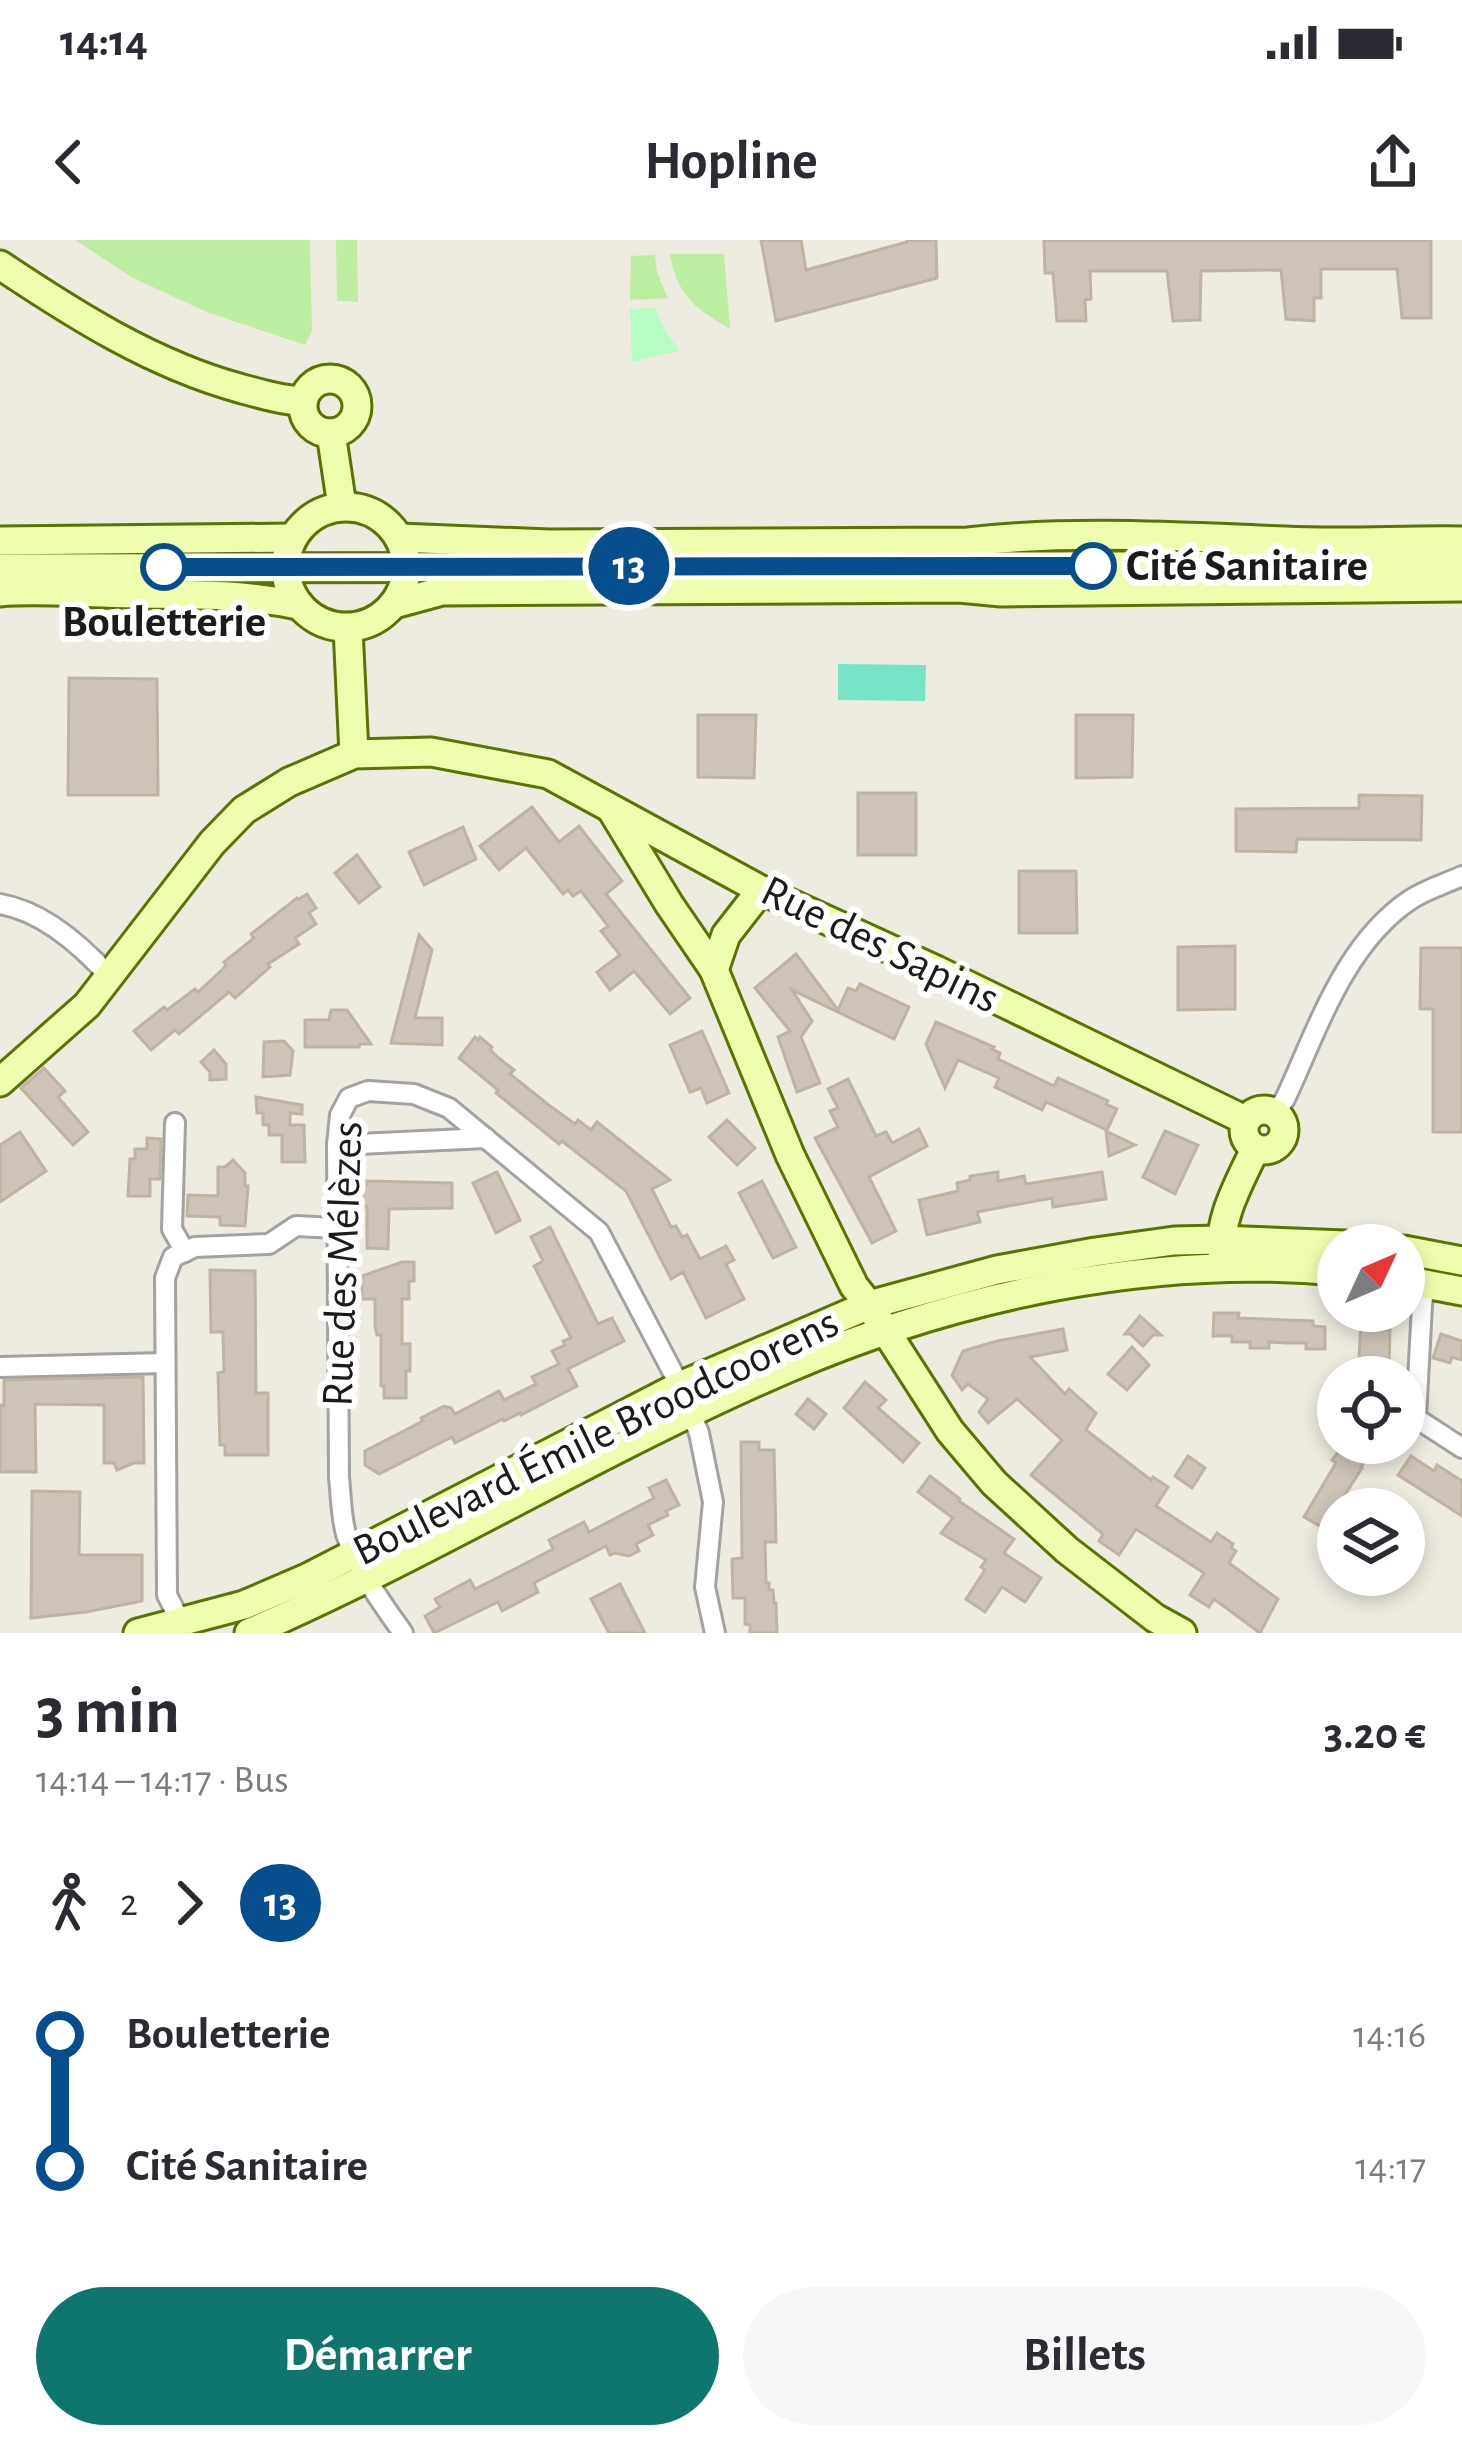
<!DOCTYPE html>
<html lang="fr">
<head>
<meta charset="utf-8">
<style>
  body { margin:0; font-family:"Alegreya Sans",sans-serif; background:#f7f7f7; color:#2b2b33; height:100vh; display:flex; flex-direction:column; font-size:45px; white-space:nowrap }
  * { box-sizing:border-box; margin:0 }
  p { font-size:39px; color:#7c7c81 }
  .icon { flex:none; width:66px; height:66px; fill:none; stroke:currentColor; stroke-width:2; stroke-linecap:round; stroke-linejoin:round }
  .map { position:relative; height:1393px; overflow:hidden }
  .details { display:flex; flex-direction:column; background:#fff; flex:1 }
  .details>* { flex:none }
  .badge { padding:0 24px; border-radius:39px; font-size:42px; line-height:78px }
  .needle { width:78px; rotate:46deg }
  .tools { position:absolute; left:1317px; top:984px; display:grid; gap:24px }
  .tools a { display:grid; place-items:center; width:108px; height:108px; border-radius:50%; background:#fff; box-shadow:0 6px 18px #0003; font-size:60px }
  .map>.badge { position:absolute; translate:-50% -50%; box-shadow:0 0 0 6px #fff }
  .legs { display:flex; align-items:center; gap:18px; height:132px; padding:0 36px; font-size:39px }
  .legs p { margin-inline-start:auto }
  .headline { display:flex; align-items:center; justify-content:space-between; height:204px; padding:0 36px }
  h1 { font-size:66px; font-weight:700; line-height:90px }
  .primary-button { display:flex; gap:24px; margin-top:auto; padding:24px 36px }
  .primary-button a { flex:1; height:138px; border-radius:72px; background:#0f766e; color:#fff; font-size:48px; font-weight:700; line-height:138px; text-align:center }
  .primary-button a+a { background:#f7f7f7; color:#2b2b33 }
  ul { padding:0 36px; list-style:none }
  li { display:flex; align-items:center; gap:42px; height:132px; font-size:45px }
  li i { display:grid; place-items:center; width:18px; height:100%; margin:0 15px; background:currentColor }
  li i::after { content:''; width:30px; height:30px; margin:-15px; border:9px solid; border-radius:50%; background:#fff }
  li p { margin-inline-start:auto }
  li:first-child i { background:linear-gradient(#0000 50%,currentColor 0) }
  li:last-child i { background:linear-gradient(currentColor 50%,#0000 0) }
  .status { display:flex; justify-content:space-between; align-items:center; height:84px; padding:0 60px; background:#fff; direction:ltr }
  .status svg { height:33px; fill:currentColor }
  header { display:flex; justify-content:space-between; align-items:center; height:156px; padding:0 36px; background:#fff; font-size:54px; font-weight:700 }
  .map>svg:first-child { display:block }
  .grass { fill:#bceda1 }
  .park { fill:#b7fdc6 }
  .pitch { fill:#77e3c7 }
  .building { fill:#cec4b9; stroke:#c0b3a1; stroke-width:3 }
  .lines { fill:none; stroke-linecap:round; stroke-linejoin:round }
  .street-casing { stroke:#a2a2a2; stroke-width:24 }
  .secondary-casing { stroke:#597400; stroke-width:33 }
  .street { stroke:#fff; stroke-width:18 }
  .secondary { stroke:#effeae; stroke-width:27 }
  .line-1-casing { stroke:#fff; stroke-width:27 }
  .line-1 { stroke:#074e8f; stroke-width:18 }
  .stop-1-dot { fill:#fff; stroke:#074e8f; stroke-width:6 }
  .labels { text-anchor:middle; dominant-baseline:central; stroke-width:12; stroke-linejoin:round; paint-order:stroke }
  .stop-label { font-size:45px; font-weight:bold; fill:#1b1b1b; stroke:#fff; text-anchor:start }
  .street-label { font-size:45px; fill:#1b1b1b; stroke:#fff }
</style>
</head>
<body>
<div class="status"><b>14:14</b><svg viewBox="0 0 49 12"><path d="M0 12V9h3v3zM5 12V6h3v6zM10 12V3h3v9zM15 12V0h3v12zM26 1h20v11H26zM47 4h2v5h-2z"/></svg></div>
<header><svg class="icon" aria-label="back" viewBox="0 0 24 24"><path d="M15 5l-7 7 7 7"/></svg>Hopline<svg class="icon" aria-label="share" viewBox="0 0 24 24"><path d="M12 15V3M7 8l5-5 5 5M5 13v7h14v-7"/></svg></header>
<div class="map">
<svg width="1462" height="1393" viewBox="0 0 1462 1393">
  <rect width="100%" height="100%" fill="#eeebe0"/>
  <g class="grass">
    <polygon points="75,0 310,0 312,91 305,105 207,72 133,38"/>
    <polygon points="336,0 357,0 358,62 337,61"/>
    <path d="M 670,14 L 724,14 L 730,89 C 696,69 677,56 670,14 Z"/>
    <polygon points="655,15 657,33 668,58 630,60 631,16"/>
  </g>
  <polygon class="park" points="656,68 662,85 679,111 632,122 630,69"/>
  <polygon class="pitch" points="838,424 926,425 925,461 838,460"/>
  <g class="building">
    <polygon points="761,0 801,0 806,30 907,2 907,0 936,0 937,38 776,81"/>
    <polygon points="1044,0 1431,0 1431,78 1402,78 1397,29 1321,29 1321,58 1314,58 1314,81 1286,79 1281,30 1201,31 1200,80 1173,81 1167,31 1090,31 1091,59 1085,60 1086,81 1057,81 1053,33 1045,33"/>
    <polygon points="69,438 157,439 158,555 68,555"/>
    <polygon points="698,475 756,475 754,538 698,537"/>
    <polygon points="1076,475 1133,475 1132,537 1076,538"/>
    <rect x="858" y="553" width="58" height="62"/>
    <polygon points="1359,555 1422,556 1421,600 1297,599 1296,612 1236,611 1236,569 1359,568"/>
    <polygon points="532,567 559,602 579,586 622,641 606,654 690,758 670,774 634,731 610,750 597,732 620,715 601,691 608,686 581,651 573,656 568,650 563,654 526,608 499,630 480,606"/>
    <polygon points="463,587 476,619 424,645 409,612"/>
    <polygon points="357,615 380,647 359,663 335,633"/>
    <polygon points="1019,631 1076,631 1077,693 1019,693"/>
    <polygon points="307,654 316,668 309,673 316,684 295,698 299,704 268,724 270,727 235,758 229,752 179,794 175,790 151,810 134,791 164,767 167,770 195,749 198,752 223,729 226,725 224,722 254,698 251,694 297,658 299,659"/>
    <polygon points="419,695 432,710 415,778 442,778 442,805 391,803"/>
    <polygon points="1235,706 1235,769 1178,770 1178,707"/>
    <polygon points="1421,708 1462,708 1462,892 1433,892 1433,769 1420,769"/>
    <polygon points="796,714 838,770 848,748 856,751 860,744 909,767 894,799 792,750 812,781 801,797 820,843 797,852 778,797 790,791 755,748"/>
    <polygon points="331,770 347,770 371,804 360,804 359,807 305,807 305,780 329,780"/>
    <polygon points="936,782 994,807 992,809 1000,813 998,819 1054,846 1058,838 1108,861 1106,864 1117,869 1107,890 1046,862 1042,870 995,847 999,838 958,820 945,848 926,804"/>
    <polygon points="702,791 729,853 707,863 701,848 690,852 670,805"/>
    <polygon points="475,797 478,800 480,797 492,807 490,809 495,815 514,830 510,834 550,866 575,884 578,880 591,890 597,882 670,940 652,949 671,987 676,986 682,997 687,995 700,1019 726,1006 734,1020 726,1024 744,1059 706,1078 683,1032 671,1039 626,951 562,901 559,904 496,853 498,850 459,818"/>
    <polygon points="284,801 293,811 290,835 263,837 264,802"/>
    <polygon points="214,810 226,824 226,839 210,840 210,832 201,822"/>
    <polygon points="44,828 65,851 58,857 88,892 73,905 21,848"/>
    <polygon points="848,839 876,896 886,892 892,903 919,889 927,906 869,937 896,991 872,1003 815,898 838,887 830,871 838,868 828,849"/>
    <polygon points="256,857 302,865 302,874 290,873 290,885 304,885 305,922 282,922 282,895 269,895 269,885 263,885 263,873 257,873"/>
    <polygon points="727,880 755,908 737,925 709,897"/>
    <polygon points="1106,891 1135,905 1109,916"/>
    <polygon points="1165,891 1198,905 1175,954 1143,937"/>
    <polygon points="20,892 46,931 0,962 0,905"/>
    <polygon points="147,898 161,899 160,939 150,939 150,956 128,956 130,919 135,919 135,909 147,909"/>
    <polygon points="233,920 245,933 245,946 248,946 245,986 220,985 220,977 187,976 188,955 218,956 218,927 225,927"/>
    <polygon points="497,932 520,980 496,993 473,943"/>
    <polygon points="998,932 998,941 1024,936 1026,944 1102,932 1106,959 1053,967 1052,958 977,972 980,982 927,995 919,960 958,951 957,943 970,940 970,936"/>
    <polygon points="367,941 452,943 452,968 389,969 388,1009 367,1008 367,966 358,966 358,945 367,945"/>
    <polygon points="762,941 796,1007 773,1018 739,953"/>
    <polygon points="550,987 598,1084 612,1078 624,1101 568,1129 577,1146 521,1175 520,1173 504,1181 503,1179 455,1203 452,1197 379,1234 365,1225 365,1211 423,1181 421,1178 444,1166 451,1168 455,1174 499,1151 504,1160 536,1144 532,1137 559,1124 552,1111 565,1105 563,1101 571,1098 534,1026 543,1021 531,997"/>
    <polygon points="402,1022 414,1022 414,1041 409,1041 409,1059 402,1059 402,1104 410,1104 410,1131 406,1131 406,1158 384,1158 384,1146 381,1146 381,1095 377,1095 375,1086 375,1059 362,1059 362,1036"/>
    <polygon points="210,1030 255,1031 256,1153 268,1153 268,1215 225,1215 225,1205 220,1205 218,1133 224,1132 223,1092 211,1092"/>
    <polygon points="1214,1073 1239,1073 1238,1078 1313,1081 1313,1086 1325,1087 1325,1109 1306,1109 1306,1103 1287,1103 1269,1102 1269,1108 1250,1108 1250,1102 1232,1102 1232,1096 1213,1096"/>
    <polygon points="1140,1076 1161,1095 1153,1095 1143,1106 1130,1094 1125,1094"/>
    <polygon points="1361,1080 1384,1080 1384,1090 1390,1090 1389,1127 1382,1127 1382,1137 1358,1137"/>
    <polygon points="1063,1089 1067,1110 1030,1117 1065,1154 1069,1149 1096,1173 1086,1190 1151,1240 1153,1237 1168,1247 1156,1266 1211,1302 1217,1293 1233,1304 1231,1308 1236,1311 1229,1323 1278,1359 1260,1393 1214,1359 1209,1367 1190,1355 1204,1333 1136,1289 1119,1315 1099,1301 1103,1294 1031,1235 1062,1200 1017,1159 988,1183 979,1172 988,1159 968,1144 962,1150 952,1135 963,1111 997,1101"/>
    <polygon points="1441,1094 1462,1101 1462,1120 1452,1117 1450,1123 1433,1118"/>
    <polygon points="1132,1107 1149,1125 1127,1150 1108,1134"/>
    <polygon points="143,1137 144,1223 134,1223 117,1230 114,1223 104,1223 104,1165 35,1164 36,1232 0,1232 0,1165 4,1166 4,1140"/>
    <polygon points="865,1142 886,1160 878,1168 919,1203 903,1222 844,1168"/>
    <polygon points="808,1159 826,1174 814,1189 796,1174"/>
    <polygon points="741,1202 759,1202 759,1210 774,1210 776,1302 765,1302 766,1343 769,1343 769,1350 773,1350 774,1363 776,1363 777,1393 750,1393 750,1385 745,1384 745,1358 733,1358 732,1319 742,1318"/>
    <polygon points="1345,1203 1378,1203 1361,1227 1362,1228 1339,1264 1342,1266 1327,1290 1304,1277 1336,1223 1332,1220"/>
    <polygon points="1188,1216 1205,1228 1192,1248 1175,1236"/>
    <polygon points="1411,1216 1434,1231 1437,1225 1462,1241 1462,1276 1398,1235"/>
    <polygon points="930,1236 960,1259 959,1261 1014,1299 1004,1313 1041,1338 1025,1362 1002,1347 985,1372 966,1359 985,1330 981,1327 986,1320 941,1293 953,1278 918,1252"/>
    <polygon points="666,1240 679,1265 666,1271 668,1275 648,1285 653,1295 636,1304 639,1311 629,1316 615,1313 610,1315 606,1306 534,1343 538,1352 502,1371 498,1362 434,1393 425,1376 440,1367 435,1359 470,1340 475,1349 499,1337 553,1309 549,1300 584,1282 589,1292 654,1258 649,1248"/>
    <polygon points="32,1251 80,1252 79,1315 142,1315 142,1361 86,1372 31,1378"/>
    <polygon points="620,1344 626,1356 645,1393 609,1393 604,1384 591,1359"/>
  </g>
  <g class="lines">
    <g class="street-casing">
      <g id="street">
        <path d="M 0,664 C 43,671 82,706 111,738"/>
        <path d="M 1275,873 L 1285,859 C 1317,791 1344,704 1410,660 C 1426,649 1445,644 1462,636"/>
        <polyline points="175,883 172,989 185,1012"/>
        <polyline points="337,905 486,898"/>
        <polyline points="1425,1043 1422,1065 1416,1178 1462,1208"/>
        <polyline points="0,1127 165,1123"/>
        <polyline points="181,1383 167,1355 165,1038 173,1017 195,1007 269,1004 296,986 336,988"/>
        <path d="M 403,1393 C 382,1363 357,1330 346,1294 C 341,1276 341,1256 339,1237 L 337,905 L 340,875 L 349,858 L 368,851 L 414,854 L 449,868 L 599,992 L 680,1146 L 699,1193 L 713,1262 L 705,1347 L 715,1393"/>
      </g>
    </g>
    <g class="secondary-casing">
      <g id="secondary">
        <path d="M 0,25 C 75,75 152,124 239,148 C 261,154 281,160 303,161"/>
        <circle cx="330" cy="166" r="27"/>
        <polyline points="331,193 342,266"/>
        <circle cx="346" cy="327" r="60"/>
        <path d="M 399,298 L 549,304 L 968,302 C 1072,290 1180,297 1285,301 C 1344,304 1403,300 1462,301"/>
        <polyline points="0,301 292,298"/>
        <polyline points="0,328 1001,327 1462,323"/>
        <path d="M 0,352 C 35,349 68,352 103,353 C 172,356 229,351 298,365"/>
        <polyline points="394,364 442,351 959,348 1001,352 1462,347"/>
        <polyline points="348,388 354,514"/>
        <polyline points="613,572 669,664 714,730 790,915 854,1046 869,1065 950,1191 994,1243 1067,1310 1155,1378 1182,1393"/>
        <polyline points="714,730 726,695 761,650"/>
        <polyline points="0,842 87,765 212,603 244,570 289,542 354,514 431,512 548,534 761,650 936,730 1245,880"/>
        <circle cx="1264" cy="890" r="20"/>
        <polyline points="1404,1010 1462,1021"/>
        <path d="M 1223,1018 C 1216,981 1240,942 1255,909"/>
        <polyline points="1404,1040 1462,1051"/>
        <polyline points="138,1393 244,1365 307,1338 680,1146 869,1065 997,1030 1095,1012 1174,1001 1219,1000 1345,1005"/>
        <path d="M 249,1393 C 433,1313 604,1207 788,1128 C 959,1055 1152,1014 1338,1031"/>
      </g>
    </g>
    <use href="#street" class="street"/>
    <use href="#secondary" class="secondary"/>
  </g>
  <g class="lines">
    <g class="line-1-casing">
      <polyline id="line-1" points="164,327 1093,326"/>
    </g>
    <use href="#line-1" class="line-1"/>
  </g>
  <g class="stop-1-dot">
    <circle cx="1093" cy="326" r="21"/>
    <circle cx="164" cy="327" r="21"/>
  </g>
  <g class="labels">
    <g class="stop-label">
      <text x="1126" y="326">Cité Sanitaire</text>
      <text x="164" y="382" text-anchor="middle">Bouletterie</text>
    </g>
    <g class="street-label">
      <text transform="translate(880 705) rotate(26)">Rue des Sapins</text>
      <text transform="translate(343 1024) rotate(-88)">Rue des Mélèzes</text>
      <text transform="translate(596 1197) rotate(-26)">Boulevard Émile Broodcoorens</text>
    </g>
  </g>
</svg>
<div class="tools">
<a><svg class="needle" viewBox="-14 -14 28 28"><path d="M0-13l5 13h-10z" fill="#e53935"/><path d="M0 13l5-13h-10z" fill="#7c7c81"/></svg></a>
<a><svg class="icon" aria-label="locate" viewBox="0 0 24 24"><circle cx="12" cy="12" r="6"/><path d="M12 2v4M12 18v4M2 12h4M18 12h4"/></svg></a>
<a><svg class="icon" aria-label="layers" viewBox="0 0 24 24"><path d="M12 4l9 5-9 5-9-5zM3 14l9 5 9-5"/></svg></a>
</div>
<b class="badge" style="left:629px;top:326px;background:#074e8f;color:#fff">13</b>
</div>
<section class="details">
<div class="headline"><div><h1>3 min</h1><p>14:14 – 14:17 · Bus</p></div><b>3.20 €</b></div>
<div class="legs"><svg class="icon" aria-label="walk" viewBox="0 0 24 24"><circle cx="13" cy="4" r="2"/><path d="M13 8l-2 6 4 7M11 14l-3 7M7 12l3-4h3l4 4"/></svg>2<svg class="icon" aria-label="forward" viewBox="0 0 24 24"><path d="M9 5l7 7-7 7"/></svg><b class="badge" style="background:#074e8f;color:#fff">13</b></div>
<ul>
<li><i style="color:#074e8f"></i><b>Bouletterie</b><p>14:16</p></li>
<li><i style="color:#074e8f"></i><b>Cité Sanitaire</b><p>14:17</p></li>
</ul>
<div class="primary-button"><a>Démarrer</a><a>Billets</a></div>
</section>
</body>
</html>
